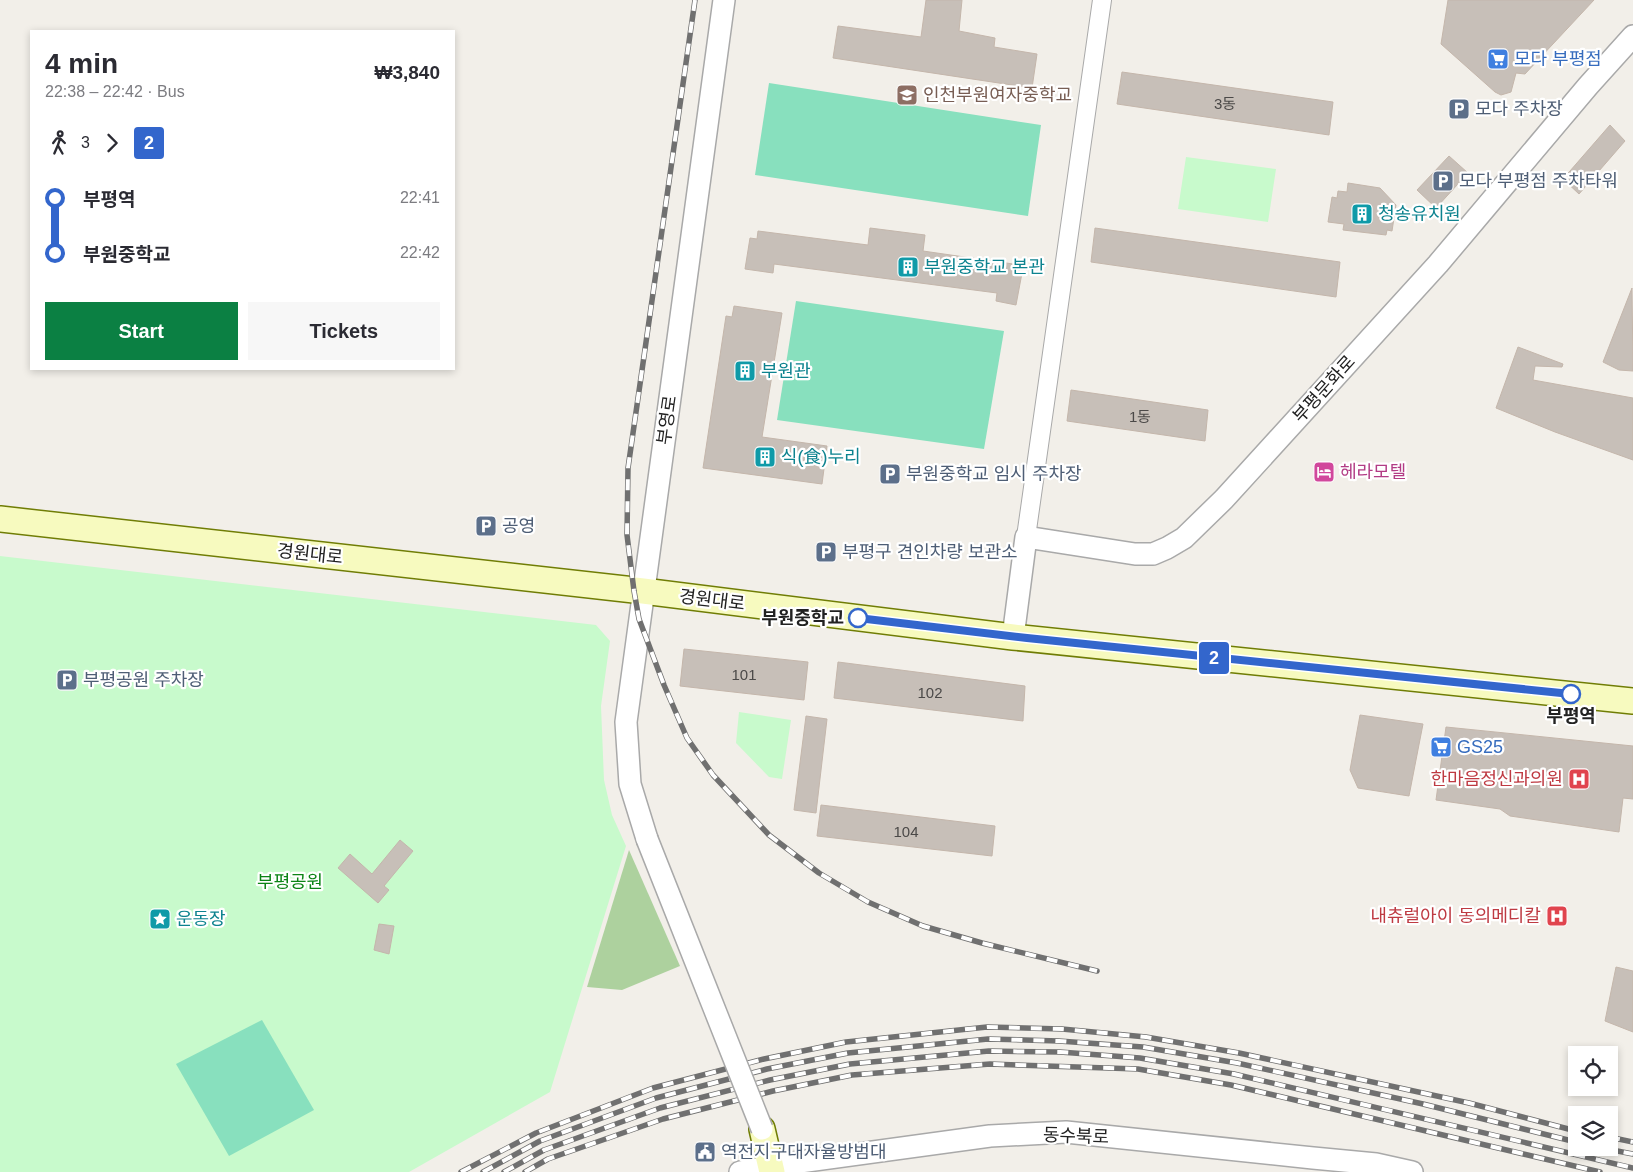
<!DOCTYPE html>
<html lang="en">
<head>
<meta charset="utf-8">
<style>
  body { margin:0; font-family:Arial,"Noto Sans KR",sans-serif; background:#f7f7f7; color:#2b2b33; height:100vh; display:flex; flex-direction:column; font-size:19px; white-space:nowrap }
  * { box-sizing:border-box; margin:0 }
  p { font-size:16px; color:#7c7c81 }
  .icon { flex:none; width:28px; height:28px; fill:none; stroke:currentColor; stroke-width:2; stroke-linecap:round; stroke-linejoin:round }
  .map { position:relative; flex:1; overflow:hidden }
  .sheet { position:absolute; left:30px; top:30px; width:425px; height:340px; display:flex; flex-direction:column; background:#fff; border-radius:0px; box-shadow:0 2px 8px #0003 }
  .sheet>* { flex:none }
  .badge { padding:0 10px; border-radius:4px; font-size:18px; line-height:32px }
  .tools { position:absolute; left:1568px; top:1046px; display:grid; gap:10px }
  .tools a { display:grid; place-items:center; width:50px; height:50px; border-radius:0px; background:#fff; box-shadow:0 2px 8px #0003; font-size:25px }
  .map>.badge { position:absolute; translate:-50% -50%; box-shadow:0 0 0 2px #fff }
  .legs { display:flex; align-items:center; gap:8px; height:55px; padding:0 15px; font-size:16px }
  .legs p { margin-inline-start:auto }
  .head { display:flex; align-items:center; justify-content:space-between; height:85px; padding:0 15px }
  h1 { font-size:28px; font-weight:700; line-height:38px }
  .button { display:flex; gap:10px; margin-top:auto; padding:10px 15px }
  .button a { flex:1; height:58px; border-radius:0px; background:#0b8043; color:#fff; font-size:20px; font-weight:700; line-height:58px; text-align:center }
  .button a+a { background:#f7f7f7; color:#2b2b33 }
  ul { padding:0 15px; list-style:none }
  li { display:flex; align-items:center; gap:18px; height:55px; font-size:19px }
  li i { display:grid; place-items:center; width:8px; height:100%; margin:0 6px; background:currentColor }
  li i::after { content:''; width:12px; height:12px; margin:-6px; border:4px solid; border-radius:50%; background:#fff }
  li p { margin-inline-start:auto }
  li:first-child i { background:linear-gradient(#0000 50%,currentColor 0) }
  li:last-child i { background:linear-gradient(currentColor 50%,#0000 0) }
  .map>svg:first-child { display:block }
  .forest { fill:#add19e }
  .park { fill:#c8facc }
  .pitch { fill:#88e0be }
  .building { fill:#c7bfb8; stroke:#c4b6ab }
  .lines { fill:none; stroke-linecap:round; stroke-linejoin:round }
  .minor-casing { stroke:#a9a9a9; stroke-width:20 }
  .tertiary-casing { stroke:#a9a9a9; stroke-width:24 }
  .secondary-casing { stroke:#707d05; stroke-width:28 }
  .minor { stroke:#fff; stroke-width:18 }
  .tertiary { stroke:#fff; stroke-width:21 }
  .secondary { stroke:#f7fabf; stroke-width:25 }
  .rail-casing { stroke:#707070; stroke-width:5.5 }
  .rail { stroke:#fff; stroke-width:4; stroke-dasharray:11; stroke-linecap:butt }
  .tertiary-bridge-casing { stroke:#a9a9a9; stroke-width:24; stroke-linecap:butt }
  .tertiary-bridge { stroke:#fff; stroke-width:21 }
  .line-1-casing { stroke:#fff; stroke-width:11 }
  .line-1 { stroke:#36c; stroke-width:8 }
  .stop-1-dot { fill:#fff; stroke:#36c; stroke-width:2.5 }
  .labels { text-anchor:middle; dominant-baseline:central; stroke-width:4.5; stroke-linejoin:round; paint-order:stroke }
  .number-label { font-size:15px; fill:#4b4948 }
  .shop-label { font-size:18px; fill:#366cbe; stroke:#fff; text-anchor:start }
  .education-label { font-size:18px; fill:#785e54; stroke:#fff; text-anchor:start }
  .service-label { font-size:18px; fill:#4e5e75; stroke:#fff; text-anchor:start }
  .culture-label { font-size:18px; fill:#0d838f; stroke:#fff; text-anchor:start }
  .street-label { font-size:18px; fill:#222; stroke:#fff }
  .hotel-label { font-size:18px; fill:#b23c85; stroke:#fff; text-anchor:start }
  .stop-label { font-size:18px; font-weight:bold; fill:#222; stroke:#fff; text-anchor:end }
  .health-label { font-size:18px; fill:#be3a42; stroke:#fff; text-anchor:end }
  .park-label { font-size:18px; fill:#0c8416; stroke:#fff }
</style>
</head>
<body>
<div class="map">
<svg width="1633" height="1172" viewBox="0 0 1633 1172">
  <rect width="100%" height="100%" fill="#f2efe9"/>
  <polygon class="forest" points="629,850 680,966 622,990 587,987"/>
  <g class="park">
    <polygon points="1186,157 1276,169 1268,222 1178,209"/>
    <polygon points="0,556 596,625 610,641 601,706 604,780 612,815 626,846 550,1092 409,1172 0,1172"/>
    <polygon points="739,712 791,720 782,779 769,777 736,743"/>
  </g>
  <g class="pitch">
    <polygon points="769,83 1041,125 1028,216 755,175"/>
    <polygon points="796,301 1004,331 984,449 777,420"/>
    <polygon points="262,1020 314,1110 229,1156 176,1064"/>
  </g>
  <g class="building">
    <polygon points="926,0 962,0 959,31 995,38 994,47 1037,54 1032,88 833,58 838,26 921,37"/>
    <polygon points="1448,0 1594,0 1525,74 1516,73 1511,92 1501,95 1495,92 1441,44"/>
    <polygon points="1122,72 1333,102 1329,135 1117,104"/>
    <polygon points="1610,125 1625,141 1579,194 1563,179"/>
    <polygon points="1449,156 1468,173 1436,208 1417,190"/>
    <polygon points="1348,183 1380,188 1396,205 1392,231 1387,230 1386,235 1343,230 1344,224 1328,222 1332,197 1337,198 1338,191 1347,192"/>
    <polygon points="870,228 925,235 923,251 1020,265 1019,273 1022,273 1016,305 996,301 997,293 774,264 773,273 745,269 750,238 757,239 758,231 868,245"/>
    <polygon points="1095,228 1340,262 1336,297 1091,262"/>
    <polygon points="1632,288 1633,371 1619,370 1603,362"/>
    <polygon points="734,306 782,313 762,437 827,446 822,484 703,468 726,316 732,317"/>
    <polygon points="1518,347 1563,364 1562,367 1535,366 1533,380 1633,398 1633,460 1555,432 1496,408"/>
    <polygon points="1071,390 1208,410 1205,441 1067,421"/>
    <polygon points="684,649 808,662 804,700 680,686"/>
    <polygon points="838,662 1025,686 1023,721 834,698"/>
    <polygon points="1360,715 1423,724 1409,796 1358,788 1350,770"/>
    <polygon points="806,716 827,719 816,813 794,810"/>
    <polygon points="1446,727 1633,746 1633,799 1623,798 1619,832 1510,816 1500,809 1436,800"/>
    <polygon points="821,805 995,826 992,856 817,836"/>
    <polygon points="400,840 413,851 384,886 389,890 378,903 338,868 350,854 372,874"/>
    <polygon points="379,924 394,926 389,954 374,950"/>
    <polygon points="1616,967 1633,971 1633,1032 1605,1021"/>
  </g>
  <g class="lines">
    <g class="minor-casing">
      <polyline id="minor" points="1026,537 1102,0"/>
    </g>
    <g class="tertiary-casing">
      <g id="tertiary">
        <polyline points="1013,637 1026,537 1135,554 1153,554 1167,548 1184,538 1224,499 1438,264 1588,86 1633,36"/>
        <polyline points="647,839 630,784 626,722 724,0"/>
        <polyline points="740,1172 771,1166 990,1136 1066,1132 1313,1158 1376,1164 1412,1172"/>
      </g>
    </g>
    <g class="secondary-casing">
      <g id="secondary">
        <polyline points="0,519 643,591 1013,637 1633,701"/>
        <polyline points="762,1129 772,1172"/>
      </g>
    </g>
    <use href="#minor" class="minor"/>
    <use href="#tertiary" class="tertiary"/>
    <use href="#secondary" class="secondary"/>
    <g class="rail-casing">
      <g id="rail">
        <polyline points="695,0 628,468 627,535 634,591 639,619 664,685 687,738 713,775 769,835 819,873 868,902 923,926 982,943 1097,971"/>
        <polyline points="1609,1137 1633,1142"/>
        <polyline points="1602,1148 1633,1154"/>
        <polyline points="461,1172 536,1133 653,1088 764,1059 846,1042 987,1027 1062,1029 1146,1037 1239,1053 1469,1103 1576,1131"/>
        <polyline points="483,1172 540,1141 656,1098 767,1069 848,1053 988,1039 1059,1041 1143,1047 1237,1063 1423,1104 1576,1142"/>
        <polyline points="504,1172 544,1150 660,1108 770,1080 850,1064 989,1051 1060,1052 1140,1058 1234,1074 1633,1168"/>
        <polyline points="525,1172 548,1159 663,1119 773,1091 852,1075 990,1064 1138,1069 1231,1085 1600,1172"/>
      </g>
    </g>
    <use href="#rail" class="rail"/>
    <g class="tertiary-bridge-casing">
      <polyline id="tertiary-bridge" points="647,839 762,1129"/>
    </g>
    <use href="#tertiary-bridge" class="tertiary-bridge"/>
  </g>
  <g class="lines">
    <g class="line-1-casing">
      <polyline id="line-1" points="858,618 1027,638 1571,694"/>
    </g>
    <use href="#line-1" class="line-1"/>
  </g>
  <defs>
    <g id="supermarket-square" transform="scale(1.125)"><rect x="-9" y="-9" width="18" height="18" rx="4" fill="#3f7fe0" stroke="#fff"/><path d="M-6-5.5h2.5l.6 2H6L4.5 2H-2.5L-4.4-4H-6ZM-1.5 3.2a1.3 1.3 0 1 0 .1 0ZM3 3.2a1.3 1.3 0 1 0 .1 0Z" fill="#fff"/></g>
    <g id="school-square" transform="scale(1.125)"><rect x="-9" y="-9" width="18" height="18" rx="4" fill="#8d6e63" stroke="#fff"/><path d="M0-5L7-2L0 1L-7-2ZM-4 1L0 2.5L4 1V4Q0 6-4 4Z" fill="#fff"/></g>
    <g id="parking-square" transform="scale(1.125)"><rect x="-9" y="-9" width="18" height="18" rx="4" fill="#5c6f8a" stroke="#fff"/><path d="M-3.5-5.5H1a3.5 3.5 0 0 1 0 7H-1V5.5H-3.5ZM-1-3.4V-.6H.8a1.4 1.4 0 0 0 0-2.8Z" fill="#fff"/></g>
    <g id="building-square" transform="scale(1.125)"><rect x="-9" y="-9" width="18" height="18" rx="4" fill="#0f9aa8" stroke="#fff"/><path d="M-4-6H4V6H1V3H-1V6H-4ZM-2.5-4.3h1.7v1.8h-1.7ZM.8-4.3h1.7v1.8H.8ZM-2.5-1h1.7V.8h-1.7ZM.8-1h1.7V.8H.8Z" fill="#fff"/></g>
    <g id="hotel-square" transform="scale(1.125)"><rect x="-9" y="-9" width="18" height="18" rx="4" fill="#d1479c" stroke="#fff"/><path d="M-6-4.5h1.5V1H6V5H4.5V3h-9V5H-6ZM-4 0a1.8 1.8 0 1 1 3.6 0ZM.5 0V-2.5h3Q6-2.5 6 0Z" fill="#fff"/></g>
    <g id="hospital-square" transform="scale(1.125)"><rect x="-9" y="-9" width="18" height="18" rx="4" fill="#e0444e" stroke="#fff"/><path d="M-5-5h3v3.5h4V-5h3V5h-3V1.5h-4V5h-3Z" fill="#fff"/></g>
    <g id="sight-square" transform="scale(1.125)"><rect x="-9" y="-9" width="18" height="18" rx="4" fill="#0f9aa8" stroke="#fff"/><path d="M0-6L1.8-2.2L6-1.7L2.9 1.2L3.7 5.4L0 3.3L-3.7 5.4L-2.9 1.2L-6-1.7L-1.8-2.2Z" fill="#fff"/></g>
    <g id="civic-square" transform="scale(1.125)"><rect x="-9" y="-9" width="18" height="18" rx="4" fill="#5c6f8a" stroke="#fff"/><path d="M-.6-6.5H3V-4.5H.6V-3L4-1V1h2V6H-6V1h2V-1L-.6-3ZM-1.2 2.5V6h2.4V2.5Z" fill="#fff"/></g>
  </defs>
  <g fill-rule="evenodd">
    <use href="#supermarket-square" x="1498" y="59"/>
    <use href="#school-square" x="907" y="95"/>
    <use href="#parking-square" x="1459" y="109"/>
    <use href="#parking-square" x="1443" y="181"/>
    <use href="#building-square" x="1362" y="214"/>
    <use href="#building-square" x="908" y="267"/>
    <use href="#building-square" x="745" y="371"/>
    <use href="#building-square" x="765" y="457"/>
    <use href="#hotel-square" x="1324" y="472"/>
    <use href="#parking-square" x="890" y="474"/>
    <use href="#parking-square" x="486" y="526"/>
    <use href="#parking-square" x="826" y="552"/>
    <use href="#parking-square" x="67" y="680"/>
    <use href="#supermarket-square" x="1441" y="747"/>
    <use href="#hospital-square" x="1579" y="779"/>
    <use href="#hospital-square" x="1557" y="916"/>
    <use href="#sight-square" x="160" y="919"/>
    <use href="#civic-square" x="705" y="1152"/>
  </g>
  <g class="stop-1-dot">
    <circle cx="858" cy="618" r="9"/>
    <circle cx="1571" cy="694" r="9"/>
  </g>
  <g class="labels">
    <g class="number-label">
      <text x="1225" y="103">3동</text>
      <text x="1140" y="416">1동</text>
      <text x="744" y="674">101</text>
      <text x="930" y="692">102</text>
      <text x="906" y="831">104</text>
    </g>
    <g class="shop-label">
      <text x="1514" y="59">모다 부평점</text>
      <text x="1457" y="747">GS25</text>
    </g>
    <g class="education-label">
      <text x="923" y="95">인천부원여자중학교</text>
    </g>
    <g class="service-label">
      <text x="1475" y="109">모다 주차장</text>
      <text x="1459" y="181">모다 부평점 주차타워</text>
      <text x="906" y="474">부원중학교 임시 주차장</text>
      <text x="502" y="526">공영</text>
      <text x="842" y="552">부평구 견인차량 보관소</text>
      <text x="83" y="680">부평공원 주차장</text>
      <text x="721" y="1152">역전지구대자율방범대</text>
    </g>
    <g class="culture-label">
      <text x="1378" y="214">청송유치원</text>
      <text x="924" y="267">부원중학교 본관</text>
      <text x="761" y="371">부원관</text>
      <text x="781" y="457">식(食)누리</text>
      <text x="176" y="919">운동장</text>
    </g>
    <g class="street-label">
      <text transform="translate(1324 389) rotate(-48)">부평문화로</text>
      <text transform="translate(667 420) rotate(-82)">부영로</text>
      <text transform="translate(310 554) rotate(6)">경원대로</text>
      <text transform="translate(712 600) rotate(7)">경원대로</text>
      <text transform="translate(1076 1136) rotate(2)">동수북로</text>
    </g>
    <g class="hotel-label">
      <text x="1340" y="472">헤라모텔</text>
    </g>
    <g class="stop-label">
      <text x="844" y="618">부원중학교</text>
      <text x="1571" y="716" text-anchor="middle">부평역</text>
    </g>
    <g class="health-label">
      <text x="1563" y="779">한마음정신과의원</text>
      <text x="1541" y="916">내츄럴아이 동의메디칼</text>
    </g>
    <g class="park-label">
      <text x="290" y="882">부평공원</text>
    </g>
  </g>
</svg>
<div class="tools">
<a><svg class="icon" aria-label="locate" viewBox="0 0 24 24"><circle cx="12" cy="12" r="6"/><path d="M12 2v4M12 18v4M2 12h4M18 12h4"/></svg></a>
<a><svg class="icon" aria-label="layers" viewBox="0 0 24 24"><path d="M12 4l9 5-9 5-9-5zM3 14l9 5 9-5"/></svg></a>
</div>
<b class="badge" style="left:1214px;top:658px;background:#36c;color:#fff">2</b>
<section class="sheet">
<div class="head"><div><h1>4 min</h1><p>22:38 – 22:42 · Bus</p></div><b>₩3,840</b></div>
<div class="legs"><svg class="icon" aria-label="walk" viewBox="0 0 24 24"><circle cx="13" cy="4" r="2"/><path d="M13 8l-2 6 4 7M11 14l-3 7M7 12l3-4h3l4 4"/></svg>3<svg class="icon" aria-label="forward" viewBox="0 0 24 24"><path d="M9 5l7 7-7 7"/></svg><b class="badge" style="background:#36c;color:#fff">2</b></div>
<ul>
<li><i style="color:#36c"></i><b>부평역</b><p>22:41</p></li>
<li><i style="color:#36c"></i><b>부원중학교</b><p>22:42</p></li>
</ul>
<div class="button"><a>Start</a><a>Tickets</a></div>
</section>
</div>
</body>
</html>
